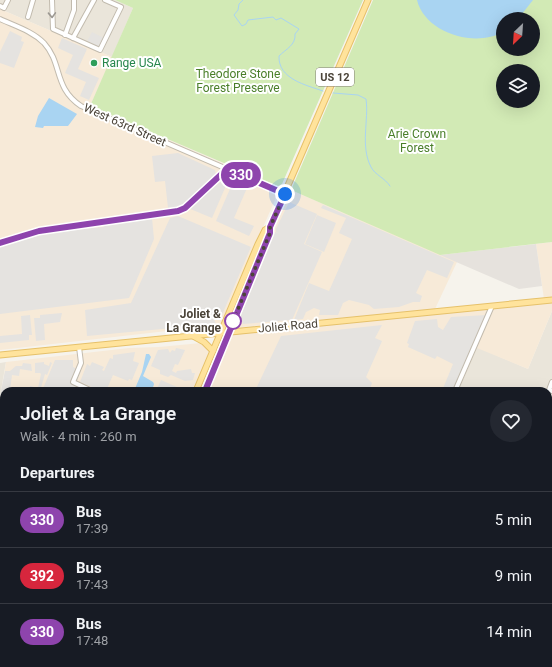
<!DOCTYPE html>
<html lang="en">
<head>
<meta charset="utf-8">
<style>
  body { margin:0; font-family:Roboto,sans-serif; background:#242831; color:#f1f3f6; height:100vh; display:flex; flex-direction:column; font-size:15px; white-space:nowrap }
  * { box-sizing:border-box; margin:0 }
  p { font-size:13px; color:#9ea1a6 }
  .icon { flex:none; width:22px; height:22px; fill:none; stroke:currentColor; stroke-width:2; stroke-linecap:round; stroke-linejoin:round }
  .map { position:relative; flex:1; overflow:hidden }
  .details { position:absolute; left:0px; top:387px; width:552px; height:280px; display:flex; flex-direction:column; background:#171b24; border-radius:12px 12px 0 0; box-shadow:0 4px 16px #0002 }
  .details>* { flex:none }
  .badge { padding:0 8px; border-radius:13px; font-size:14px; line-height:26px }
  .needle { width:26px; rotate:205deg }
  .fabs { position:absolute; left:496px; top:12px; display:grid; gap:8px }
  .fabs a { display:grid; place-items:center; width:44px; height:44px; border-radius:50%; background:#171b24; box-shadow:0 4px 16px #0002; font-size:20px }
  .you { position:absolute; width:20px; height:20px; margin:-10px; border:3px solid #fff; border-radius:50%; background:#1a73e8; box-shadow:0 0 0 6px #1a73e833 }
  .map>.badge { position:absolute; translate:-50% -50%; box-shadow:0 0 0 2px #fff }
  h2 { padding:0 20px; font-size:15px; line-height:36px }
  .round { display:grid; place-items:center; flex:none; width:42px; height:42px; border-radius:21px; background:#242831 }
  .headline { display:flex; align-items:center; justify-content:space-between; height:68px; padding:0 20px }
  h1 { font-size:19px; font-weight:600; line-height:30px }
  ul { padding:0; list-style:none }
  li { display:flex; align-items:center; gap:12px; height:56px; padding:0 20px; border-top:1px solid #363941 }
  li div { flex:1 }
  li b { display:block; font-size:15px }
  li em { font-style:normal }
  li .badge { min-width:44px; font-weight:700; text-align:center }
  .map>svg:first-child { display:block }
  .residential { fill:#eae5da }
  .commercial { fill:#f7ead8 }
  .industrial { fill:#e6e2dd }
  .education { fill:#efe8d6 }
  .green { fill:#d2eab5; fill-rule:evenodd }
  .parking { fill:#e5e3e0 }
  .water { fill:#a9d4f2 }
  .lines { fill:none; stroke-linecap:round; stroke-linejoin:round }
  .stream { stroke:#a9d4f2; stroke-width:1 }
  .minor-casing { stroke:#c2bbae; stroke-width:6 }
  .major-casing { stroke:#e6c16a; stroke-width:7 }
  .minor { stroke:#fff; stroke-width:4 }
  .major { stroke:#ffe39c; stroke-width:5 }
  .oneway { stroke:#9c9892 }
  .line-casing { stroke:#fff; stroke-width:9 }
  .line { stroke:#8e44ad; stroke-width:6 }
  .walk { stroke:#4b4439; stroke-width:4; stroke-dasharray:0 7.2 }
  .leisure-dot { fill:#2e9e5b; stroke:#fff; stroke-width:1.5 }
  .stop-dot { fill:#fff; stroke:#8e44ad; stroke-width:2 }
  .labels { text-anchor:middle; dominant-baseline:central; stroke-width:4; stroke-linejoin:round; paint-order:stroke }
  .shield { fill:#fff; stroke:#817c74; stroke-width:1 }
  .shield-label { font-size:11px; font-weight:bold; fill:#4b4439 }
  .leisure-label { font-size:12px; fill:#27864d; stroke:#fff; text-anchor:start }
  .park-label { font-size:12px; fill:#4a7f2a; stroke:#fff }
  .street-label { font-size:12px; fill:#4b4439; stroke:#fff }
  .stop-label { font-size:12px; font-weight:bold; fill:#4b4439; stroke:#fff; text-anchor:end }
</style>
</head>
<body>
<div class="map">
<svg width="552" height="667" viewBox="0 0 552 667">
  <rect width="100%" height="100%" fill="#f6f3ec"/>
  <g class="residential">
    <polygon points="0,0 115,0 133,8 112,57 0,9"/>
    <polygon points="552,311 552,535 548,533 548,391 458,391 477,347 528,369"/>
    <polygon points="6,362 0,396 0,363"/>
    <polygon points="4,403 4,479 0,489 0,404"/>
    <polygon points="548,538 552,540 552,655 547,667 460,667 462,663 548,663"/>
    <polygon points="0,649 4,651 4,663 32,663 39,667 0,667"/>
    <polygon points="318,663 395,663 394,667 317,667"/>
  </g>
  <g class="commercial">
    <polygon points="0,9 112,57 90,106 276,186 275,200 220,325 0,350"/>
    <polygon points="291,190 457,262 435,309 233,328"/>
    <polygon points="552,242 552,298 544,299 536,244"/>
    <polygon points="552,301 552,311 528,369 477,348 458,391 202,391 227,333"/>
    <polygon points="201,343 207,346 209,350 208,356 194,391 4,391 4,403 0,404 6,362 129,348 159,347"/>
    <polygon points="93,663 318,663 317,667 91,667"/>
  </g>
  <polygon class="industrial" points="536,244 542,286 519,289 440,255"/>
  <polygon class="education" points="0,589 4,589 4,648 0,646"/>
  <g class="green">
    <polygon points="115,0 363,0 282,184 278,186 273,184 90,106 133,8"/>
    <path d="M 373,0 L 552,0 L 552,242 L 440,255 L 291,190 ZM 503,19 L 533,19 L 533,49 L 503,49 ZM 503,71 L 533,71 L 533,101 L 503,101 Z"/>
    <polygon points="0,537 4,539 4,589 0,589"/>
    <polygon points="278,663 314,663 323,667 279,667 280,664"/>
    <polygon points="395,663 462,663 460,667 394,667"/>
  </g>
  <g class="parking">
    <polygon points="10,31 22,37 21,41 24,42 14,68 0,63 0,52"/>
    <polygon points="92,32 104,38 99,48 86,43"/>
    <polygon points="62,38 87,49 78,69 99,78 89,100 80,96 86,82 65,73 73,55 58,48"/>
    <polygon points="178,153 215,170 216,175 185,206 168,208 165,181 155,182 152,156"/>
    <polygon points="227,179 228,181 212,218 188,208 223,180"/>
    <polygon points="233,182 247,188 234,218 254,226 249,236 216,221"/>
    <polygon points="289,202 317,214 304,244 322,252 292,320 243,324 240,317 275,232 281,234 276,232 276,229"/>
    <polygon points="323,205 454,262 447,278 427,270 416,293 422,296 420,302 413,302 399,307 374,309 369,305 349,300 343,303 338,315 319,315 320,310 314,308 306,312 303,319 294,320 309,283 329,291 352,239 339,233 346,218 321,208"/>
    <polygon points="317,215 336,223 324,252 305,244"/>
    <polygon points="178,216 251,247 222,315 219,314 213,317 216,324 87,336 85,310 131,303 170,218"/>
    <polygon points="152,218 154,239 129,298 0,314 0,246 37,233 103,227 107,224"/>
    <polygon points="62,313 60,322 44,324 45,340 36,341 34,318 40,318 40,315"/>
    <polygon points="30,315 32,335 29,335 29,340 0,343 0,336 22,334 21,316"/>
    <polygon points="487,315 452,391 442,391 453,364 437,356 435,359 408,347 409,344 407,343 415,321 437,319 438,327 443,330 451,317"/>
    <polygon points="382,325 375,338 382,341 366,377 372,383 369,391 255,391 281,336"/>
    <polygon points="176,348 185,350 178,365 175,364 172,371 176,373 177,371 191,369 192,373 195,373 193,380 185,381 171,375 168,377 160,374 160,370 151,366 158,350 168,349 170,353 172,350 175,351"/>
    <polygon points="135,352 133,361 139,363 132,380 129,379 128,381 113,375 106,391 101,391 80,382 87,364 90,366 92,362 104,367 102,370 104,371 110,358 113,359 113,355"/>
    <polygon points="55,360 73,360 73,367 81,371 75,386 86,391 42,391"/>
    <polygon points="44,362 44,364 49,366 50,362 52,363 47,375 45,374 40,391 29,391 30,386 38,388 41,374 40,373 35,373 35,363"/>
    <polygon points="23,363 31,364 32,371 20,369 19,376 12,375 10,390 17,391 4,391 4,397 0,396 5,371 10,371 16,366 22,366"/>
    <polygon points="161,380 186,391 156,391"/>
    <polygon points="4,481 4,527 0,525 0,490"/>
    <polygon points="94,663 140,663 138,667 92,667"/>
    <polygon points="185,663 245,663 243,667 194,667"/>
  </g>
  <g class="water">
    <path d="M 417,0 L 533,0 L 518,19 L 503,19 L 503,32 C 475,48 425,33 417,0 Z"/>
    <polygon points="49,98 77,114 68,126 44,126 43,128 35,127 38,116"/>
    <polygon points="146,354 149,354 151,357 143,376 153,382 154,384 152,391 134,391 142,372"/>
  </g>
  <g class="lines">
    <g class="stream">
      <path d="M 243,0 L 239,4 L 238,10 L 234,15 L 242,26 L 246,24 L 248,20 L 273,17 L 276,20 L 281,18 L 299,29 L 295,34 C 296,45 286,49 279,56 C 278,79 306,85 323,91"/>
      <path d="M 333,93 L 358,95 L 366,99 C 369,120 360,146 371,167 C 375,175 385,178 390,186"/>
      <polyline points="0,532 4,534"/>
    </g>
    <g class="minor-casing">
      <g id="minor">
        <polyline points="52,0 53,29 100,50 121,7 105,0"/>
        <polyline points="0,6 4,8 8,0"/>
        <polyline points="28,17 33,0"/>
        <path d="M 0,19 C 15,26 32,31 44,43 C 63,64 53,87 81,106 L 285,194"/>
        <polyline points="65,35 74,10 74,0"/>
        <polyline points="73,38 94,0"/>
        <polyline points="79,347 81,363 73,382 92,391"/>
        <polyline points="552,382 549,390 552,391"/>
        <polyline points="455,391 492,306"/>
        <polyline points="0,409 4,411"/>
        <polyline points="0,426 4,428"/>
        <polyline points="548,453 552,455"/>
        <polyline points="0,456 4,446"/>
        <polyline points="548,535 552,537"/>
        <polyline points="548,582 552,582"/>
        <polyline points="0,648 4,650"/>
        <polyline points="35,663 44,667"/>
        <polyline points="356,667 358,663"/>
        <polyline points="499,667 501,663"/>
        <polyline points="550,667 552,662"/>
      </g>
    </g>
    <g class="major-casing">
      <g id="major">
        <polyline points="193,336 204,342 213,351"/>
        <polyline points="0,355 552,300"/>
        <polyline points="196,391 258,244 265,230 270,227"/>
        <polyline points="205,391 270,233 270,227 368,0"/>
        <polyline points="82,667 84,663"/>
      </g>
    </g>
    <use href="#minor" class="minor"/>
    <use href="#major" class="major"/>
  </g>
  <defs><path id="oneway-chevron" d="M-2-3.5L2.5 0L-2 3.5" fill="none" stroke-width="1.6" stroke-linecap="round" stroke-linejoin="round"/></defs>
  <use class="oneway" href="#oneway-chevron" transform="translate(52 15) rotate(88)"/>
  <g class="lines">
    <g class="line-casing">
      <polyline id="line" points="0,243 39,231 178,211 185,208 227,169 285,194 270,227 270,233 205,391"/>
    </g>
    <use href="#line" class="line"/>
    <polyline class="walk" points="233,321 270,233 270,227 285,194"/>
  </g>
  <circle class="leisure-dot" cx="94" cy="63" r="4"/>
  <circle class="stop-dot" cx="233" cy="321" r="8"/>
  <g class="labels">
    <rect class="shield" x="316" y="68" width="38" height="18" rx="3"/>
    <g class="shield-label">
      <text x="335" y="77">US 12</text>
    </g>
    <g class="leisure-label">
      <text x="102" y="63">Range USA</text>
    </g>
    <g class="park-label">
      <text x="238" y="74">Theodore Stone<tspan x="238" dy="14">Forest Preserve</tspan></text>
      <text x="417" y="134">Arie Crown<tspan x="417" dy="14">Forest</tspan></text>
    </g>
    <g class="street-label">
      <text transform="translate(125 125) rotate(24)">West 63rd Street</text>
      <text transform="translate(288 326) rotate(-5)">Joliet Road</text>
    </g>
    <g class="stop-label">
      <text x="221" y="314">Joliet &amp;<tspan x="221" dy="14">La Grange</tspan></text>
    </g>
  </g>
</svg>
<div class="fabs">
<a><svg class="needle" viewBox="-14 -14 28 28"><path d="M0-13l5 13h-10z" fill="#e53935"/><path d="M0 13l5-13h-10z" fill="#9ea1a6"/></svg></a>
<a><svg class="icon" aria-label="layers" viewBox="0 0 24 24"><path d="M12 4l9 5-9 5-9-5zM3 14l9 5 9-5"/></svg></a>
</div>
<div class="you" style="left:285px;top:194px"></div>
<b class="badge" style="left:241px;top:175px;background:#8e44ad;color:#fff">330</b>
<section class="details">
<div class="headline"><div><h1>Joliet &amp; La Grange</h1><p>Walk · 4 min · 260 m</p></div><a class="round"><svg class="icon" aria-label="heart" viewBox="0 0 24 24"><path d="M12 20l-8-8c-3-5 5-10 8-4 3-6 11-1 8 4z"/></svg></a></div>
<h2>Departures</h2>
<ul>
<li><span class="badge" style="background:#8e44ad;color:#fff">330</span><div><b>Bus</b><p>17:39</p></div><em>5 min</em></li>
<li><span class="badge" style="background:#d7263d;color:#fff">392</span><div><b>Bus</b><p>17:43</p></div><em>9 min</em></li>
<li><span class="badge" style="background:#8e44ad;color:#fff">330</span><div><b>Bus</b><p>17:48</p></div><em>14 min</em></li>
</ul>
</section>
</div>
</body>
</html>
